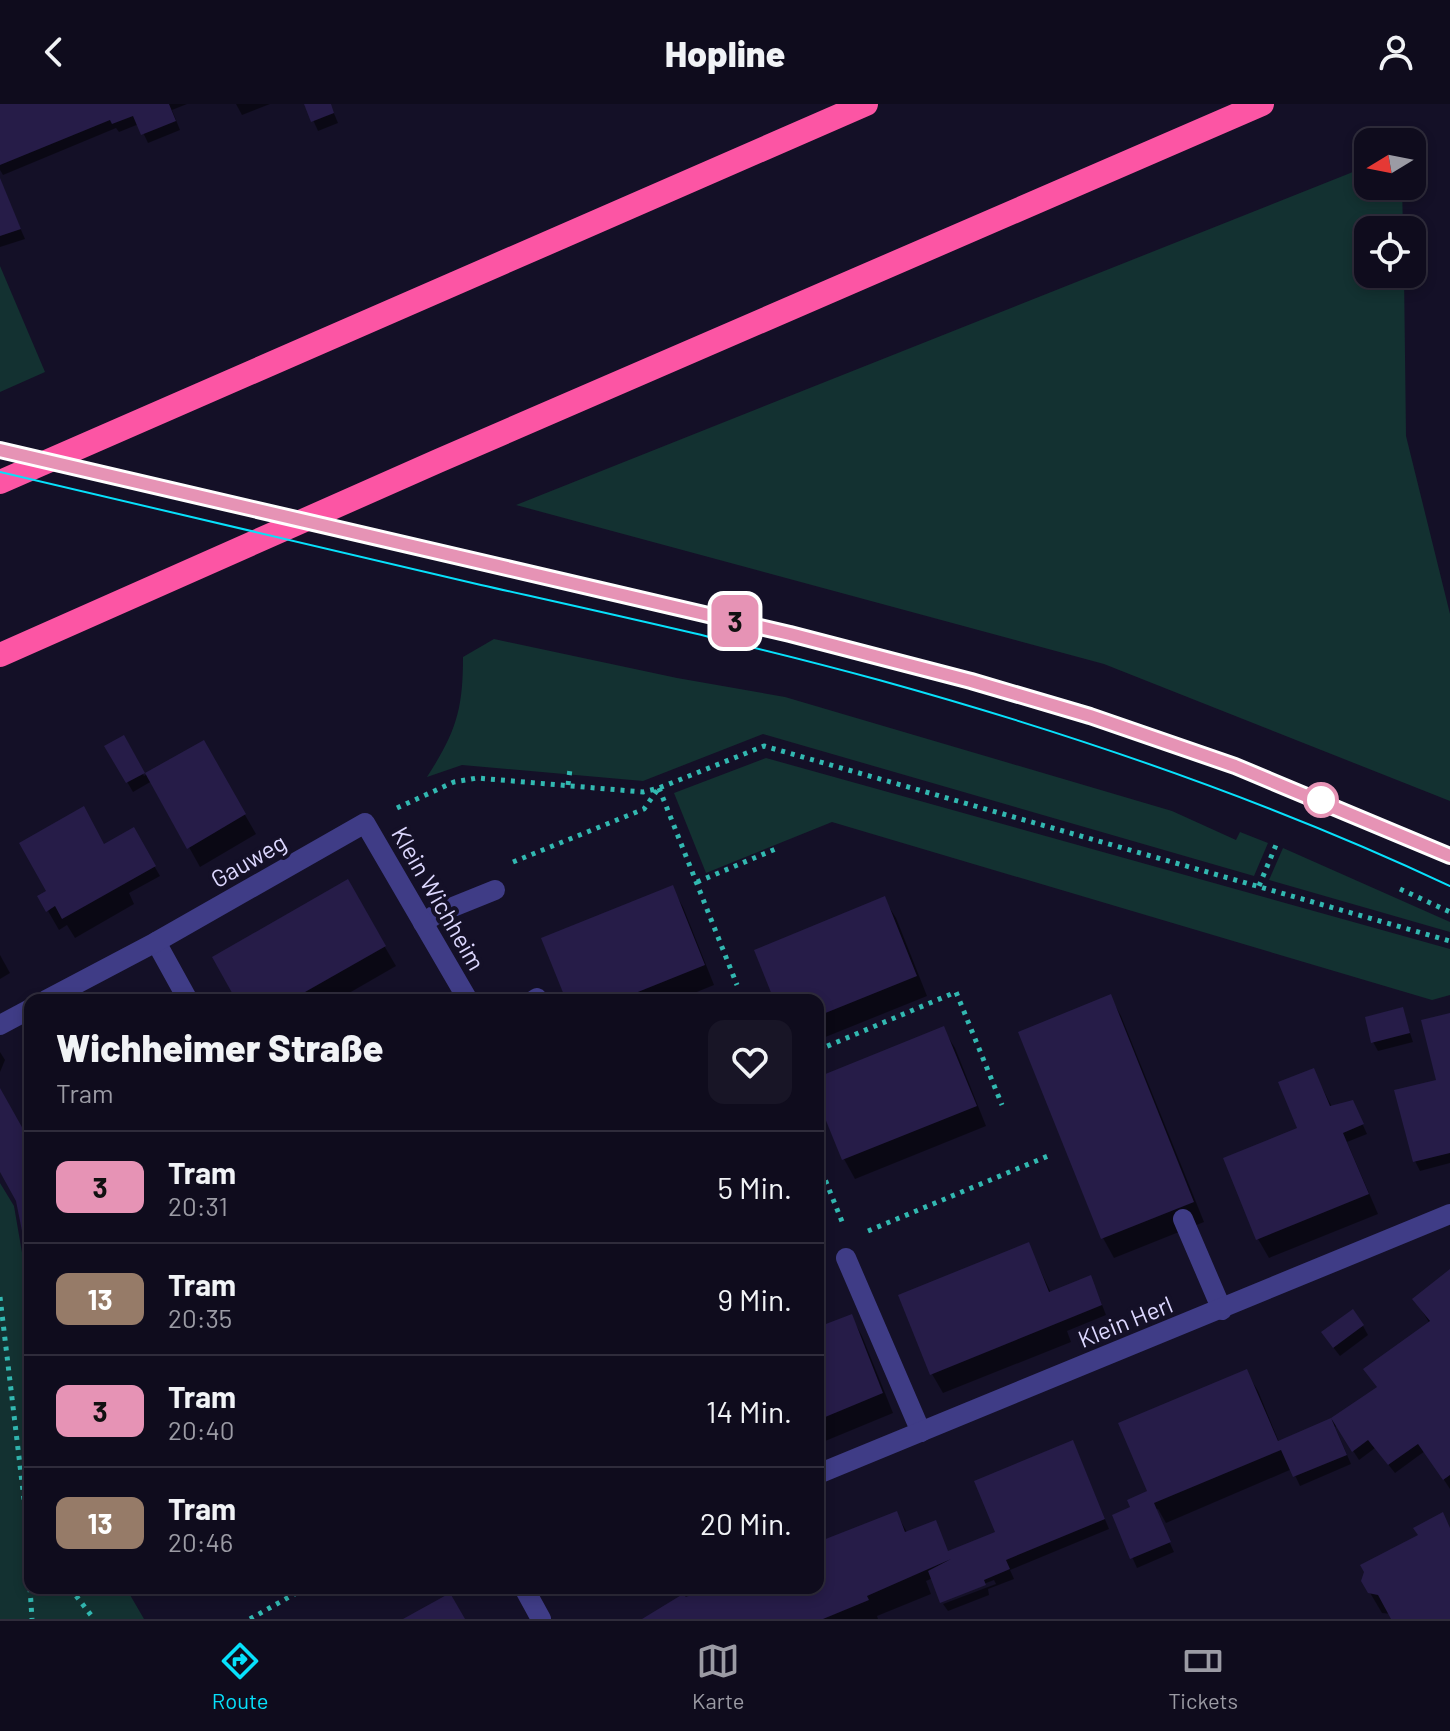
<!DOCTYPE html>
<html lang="de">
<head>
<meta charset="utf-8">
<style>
  body { margin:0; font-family:Barlow,sans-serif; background:#181526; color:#f1f3f6; height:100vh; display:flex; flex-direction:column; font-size:30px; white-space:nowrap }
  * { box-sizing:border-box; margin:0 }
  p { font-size:26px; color:#9b9ba4 }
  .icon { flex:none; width:44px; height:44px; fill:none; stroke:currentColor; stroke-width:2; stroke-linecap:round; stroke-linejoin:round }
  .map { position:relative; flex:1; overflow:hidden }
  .sheet { position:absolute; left:24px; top:890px; width:800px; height:600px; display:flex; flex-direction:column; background:#0f0c1d; border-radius:16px; box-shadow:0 4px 12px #0003,0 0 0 2px #2f2c3b }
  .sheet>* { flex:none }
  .badge { padding:0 16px; border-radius:12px; font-size:28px; line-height:52px }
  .needle { width:52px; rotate:260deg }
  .fabs { position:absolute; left:1354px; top:24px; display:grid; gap:16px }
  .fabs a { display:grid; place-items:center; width:72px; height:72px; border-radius:16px; background:#0f0c1d; box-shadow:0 4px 12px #0003,0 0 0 2px #2f2c3b; font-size:40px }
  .map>.badge { position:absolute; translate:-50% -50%; box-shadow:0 0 0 4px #fff }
  .round { display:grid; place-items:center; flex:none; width:84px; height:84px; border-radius:16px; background:#181526 }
  .headline { display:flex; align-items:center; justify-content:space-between; height:136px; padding:0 32px }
  h1 { font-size:38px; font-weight:800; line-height:60px }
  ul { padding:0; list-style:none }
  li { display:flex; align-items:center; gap:24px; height:112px; padding:0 32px; border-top:2px solid #2f2c3b }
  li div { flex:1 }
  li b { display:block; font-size:30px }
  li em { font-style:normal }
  li .badge { min-width:88px; font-weight:700; text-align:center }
  header { display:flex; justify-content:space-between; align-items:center; height:104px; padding:0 32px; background:#0f0c1d; font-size:36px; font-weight:800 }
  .menu { display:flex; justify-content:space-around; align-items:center; height:112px; border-top:2px solid #2f2c3b; background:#0f0c1d; font-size:22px; color:#9b9ba4 }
  .menu a { display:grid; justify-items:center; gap:4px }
  .menu .on { color:#07e1fb }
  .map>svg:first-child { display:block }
  .green { fill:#133131 }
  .shadow { fill:#0007 }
  .building { fill:#261c48 }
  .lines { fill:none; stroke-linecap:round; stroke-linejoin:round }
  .path { stroke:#32b8b1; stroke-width:5; stroke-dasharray:4 6; stroke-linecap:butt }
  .lane { stroke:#3f3c86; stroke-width:20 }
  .street { stroke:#3f3c86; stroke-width:20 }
  .highway { stroke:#fc55a4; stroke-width:24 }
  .tram { stroke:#07e1fb; stroke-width:2 }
  .line-casing { stroke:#fff; stroke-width:18 }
  .line { stroke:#e693b5; stroke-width:12 }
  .stop-dot { fill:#fff; stroke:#e693b5; stroke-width:4 }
  .labels { text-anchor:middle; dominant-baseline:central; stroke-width:8; stroke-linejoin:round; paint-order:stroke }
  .street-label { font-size:24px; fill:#dcd7fe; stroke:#141027 }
</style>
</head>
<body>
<header><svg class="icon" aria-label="back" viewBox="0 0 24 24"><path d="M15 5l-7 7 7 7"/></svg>Hopline<svg class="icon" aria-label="person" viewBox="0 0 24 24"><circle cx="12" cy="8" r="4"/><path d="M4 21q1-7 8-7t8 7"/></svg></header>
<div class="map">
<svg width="1450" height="1515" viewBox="0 0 1450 1515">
  <rect width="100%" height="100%" fill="#141027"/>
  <g class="green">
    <polygon points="1368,62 1368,82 1402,82 1403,126 1368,126 1368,170 1404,170 1406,332 1450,510 1450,697 1104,560 516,401"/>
    <polygon points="0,162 45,268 0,288"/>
    <path d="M 494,535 L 677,574 L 785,593 L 1172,707 L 1236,736 L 1240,728 L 1268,739 L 1254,772 L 763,630 L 643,677 L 462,661 L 427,673 C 456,628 463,606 463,553 Z"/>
    <polygon points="766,654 1450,845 1450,891 1432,896 832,718 706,769 674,689"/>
    <polygon points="1283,744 1450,818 1450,828 1269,776"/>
    <polygon points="0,1079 14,1102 30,1195 30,1484 126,1484 144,1515 0,1515"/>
  </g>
  <g class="shadow">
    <polygon points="0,0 187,0 172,6 180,26 148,39 139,20 119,28 116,24 3,71 0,66"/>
    <polygon points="236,0 270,0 242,11"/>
    <polygon points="306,0 330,0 338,19 318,27"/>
    <polygon points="0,78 25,135 0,143"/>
    <polygon points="123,634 144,672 203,638 256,730 200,763 152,677 133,688 107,643"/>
    <polygon points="133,725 160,772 129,789 134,800 75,834 67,821 59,826 48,807 104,742"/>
    <polygon points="347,778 396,862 337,896 238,896"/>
    <polygon points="672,784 683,803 714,881 677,896 568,896"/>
    <polygon points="884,795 896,814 927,892 818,936 818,896 776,896"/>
    <polygon points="0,851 10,869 0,875"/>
    <polygon points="1110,892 1121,912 1204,1118 1114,1154 1103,1134 1020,929"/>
    <polygon points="1402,905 1413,938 1378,947 1373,938"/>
    <polygon points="1450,912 1450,1059 1420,1067 1415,1057 1438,977"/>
    <polygon points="943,925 955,944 986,1022 855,1075 844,1055 818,992 818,975"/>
    <polygon points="0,948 5,956 0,968"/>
    <polygon points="1313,966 1332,1003 1357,1008 1367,1030 1347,1038 1378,1110 1269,1154 1258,1135 1300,1025"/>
    <polygon points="1028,1140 1051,1189 1095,1183 1106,1211 1067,1227 1071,1238 943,1289 932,1270"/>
    <polygon points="1450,1169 1450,1385 1425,1347 1395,1369 1375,1344 1359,1356 1337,1322 1335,1323 1351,1360 1300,1382 1292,1365 1166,1419 1158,1405 1155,1406 1174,1448 1137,1464 1114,1412 1132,1404 1150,1388 1246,1267 1258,1287 1279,1338 1332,1316 1379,1285 1430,1220 1415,1195"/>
    <polygon points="851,1212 862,1232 893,1309 818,1340 818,1226"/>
    <polygon points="1363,1222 1368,1231 1340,1252 1329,1238"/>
    <polygon points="1077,1347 1109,1425 1010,1466 1014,1475 988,1485 989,1491 948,1507 943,1500 996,1480 994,1476 942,1496 933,1474 926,1477 931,1490 877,1512 878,1515 781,1515 769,1484 818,1484 818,1440 896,1409 908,1430 949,1449 997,1429"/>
    <polygon points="1450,1425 1450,1515 1393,1515 1392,1510 1382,1509 1363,1477"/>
  </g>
  <g class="building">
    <polygon points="0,0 169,0 176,17 141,31 133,12 112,20 110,16 0,61"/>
    <polygon points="304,0 331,0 334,9 311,18"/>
    <polygon points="0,74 21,125 0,132"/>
    <polygon points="124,631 145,669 126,679 104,642"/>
    <polygon points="204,636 246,710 187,745 145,669"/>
    <polygon points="84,702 104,740 134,723 156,762 62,815 55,802 46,808 37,792 46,787 19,739"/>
    <polygon points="348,775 386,842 291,896 236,896 212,853"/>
    <polygon points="673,781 705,861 618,896 566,896 541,834"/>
    <polygon points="885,792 917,872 818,912 818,896 774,896 754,846"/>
    <polygon points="1111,890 1194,1098 1101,1135 1018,928"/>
    <polygon points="1403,903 1410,929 1371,939 1365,913"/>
    <polygon points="1450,909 1450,1049 1413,1058 1394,986 1436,976 1421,916"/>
    <polygon points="944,922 977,1002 842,1056 818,997 818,973"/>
    <polygon points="1314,964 1330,1002 1353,996 1364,1020 1343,1029 1369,1090 1256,1136 1223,1054 1297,1024 1278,978"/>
    <polygon points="0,984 23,1025 30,1021 30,1167 16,1097 0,1068"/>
    <polygon points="1029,1138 1049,1188 1091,1171 1102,1201 930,1271 898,1191"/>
    <polygon points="1450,1165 1450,1371 1443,1376 1418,1340 1388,1361 1368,1336 1352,1348 1331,1314 1347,1351 1293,1373 1281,1346 1154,1399 1171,1438 1130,1455 1112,1411 1130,1403 1127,1396 1147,1387 1118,1319 1247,1265 1278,1337 1331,1314 1377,1283 1363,1265 1430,1217 1412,1195"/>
    <polygon points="1353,1205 1364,1221 1333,1244 1321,1228"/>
    <polygon points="852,1210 883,1289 818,1316 818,1223"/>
    <polygon points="1073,1336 1105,1415 1006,1456 1010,1465 984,1476 986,1481 940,1499 928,1467 951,1455 867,1492 869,1496 823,1515 642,1515 683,1490 686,1493 708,1484 818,1484 818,1438 897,1407 905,1428 936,1416 948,1447 995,1428 974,1377"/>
    <polygon points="1443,1408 1450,1424 1450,1515 1391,1515 1378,1491 1368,1489 1361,1477 1364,1468 1360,1461 1418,1431 1413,1424"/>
    <polygon points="450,1489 465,1515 403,1515"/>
  </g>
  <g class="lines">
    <g class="path">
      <polyline points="568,681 570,665"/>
      <polyline points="659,684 737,881"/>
      <polyline points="397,704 454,678 477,674 643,688 659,684 764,642 1450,837"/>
      <polyline points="513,758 644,705 658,685"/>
      <polyline points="697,778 778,744"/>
      <polyline points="1259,782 1276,741"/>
      <polyline points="1400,785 1450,808"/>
      <polyline points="818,946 956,888 1002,1001"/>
      <polyline points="818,1058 843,1120"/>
      <polyline points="868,1127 1048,1052"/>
      <polyline points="0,1193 28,1429 30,1474"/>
      <polyline points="30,1484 32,1515"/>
      <polyline points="70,1484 94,1515"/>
      <polyline points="250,1515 305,1484"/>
    </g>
    <g class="lane">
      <polyline points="423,819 438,809 495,786"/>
      <polyline points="534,896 537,894"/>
      <polyline points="1183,1115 1222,1206"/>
      <polyline points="846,1154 921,1328"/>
    </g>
    <g class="street">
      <polyline points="156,838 188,896"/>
      <polyline points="46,896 156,838 365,719 468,896"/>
      <polyline points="0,921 30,905"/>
      <polyline points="818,1370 1450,1110"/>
      <polyline points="524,1484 541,1515"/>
    </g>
    <g class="highway">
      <polyline points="0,378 866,0"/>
      <polyline points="0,551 438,357 1262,0"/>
    </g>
    <g class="tram">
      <polyline points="0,346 790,530 971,577 1061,603 1235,662 1450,752"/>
      <path d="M 0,368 C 160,406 320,444 481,481 C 614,511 748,540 879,576 C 1074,630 1267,696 1450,782"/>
    </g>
  </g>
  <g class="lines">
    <g class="line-casing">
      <polyline id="line" points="0,346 790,530 971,577 1090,612 1235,662 1450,752"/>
    </g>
    <use href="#line" class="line"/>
  </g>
  <circle class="stop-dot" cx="1321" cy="696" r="16"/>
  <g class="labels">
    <g class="street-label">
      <text transform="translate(248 756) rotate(-30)">Gauweg</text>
      <text transform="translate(439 794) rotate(60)">Klein Wichheim</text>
      <text transform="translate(1125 1217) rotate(-22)">Klein Herl</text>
    </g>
  </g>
</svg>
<div class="fabs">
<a><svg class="needle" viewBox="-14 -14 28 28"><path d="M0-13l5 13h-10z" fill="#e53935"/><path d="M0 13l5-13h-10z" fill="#9b9ba4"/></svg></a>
<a><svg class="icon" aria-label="locate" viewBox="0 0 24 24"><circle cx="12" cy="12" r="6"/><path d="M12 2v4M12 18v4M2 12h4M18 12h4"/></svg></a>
</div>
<b class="badge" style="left:735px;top:517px;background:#e693b5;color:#111">3</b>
<section class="sheet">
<div class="headline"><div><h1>Wichheimer Straße</h1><p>Tram</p></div><a class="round"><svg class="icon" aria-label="heart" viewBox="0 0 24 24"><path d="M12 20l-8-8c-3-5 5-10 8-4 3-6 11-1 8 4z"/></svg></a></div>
<ul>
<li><span class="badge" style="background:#e693b5;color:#111">3</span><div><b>Tram</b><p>20:31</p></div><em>5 Min.</em></li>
<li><span class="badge" style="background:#967b68;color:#fff">13</span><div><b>Tram</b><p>20:35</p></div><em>9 Min.</em></li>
<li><span class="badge" style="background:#e693b5;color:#111">3</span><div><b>Tram</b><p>20:40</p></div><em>14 Min.</em></li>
<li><span class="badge" style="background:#967b68;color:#fff">13</span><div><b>Tram</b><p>20:46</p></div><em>20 Min.</em></li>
</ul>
</section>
</div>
<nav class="menu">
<a class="on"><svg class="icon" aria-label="directions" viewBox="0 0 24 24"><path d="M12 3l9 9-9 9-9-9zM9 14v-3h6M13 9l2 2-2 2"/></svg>Route</a>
<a><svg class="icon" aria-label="map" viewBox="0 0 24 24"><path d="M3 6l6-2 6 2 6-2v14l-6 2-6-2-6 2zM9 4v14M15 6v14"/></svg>Karte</a>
<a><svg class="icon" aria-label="tickets" viewBox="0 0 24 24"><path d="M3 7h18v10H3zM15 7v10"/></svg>Tickets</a>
</nav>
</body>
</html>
